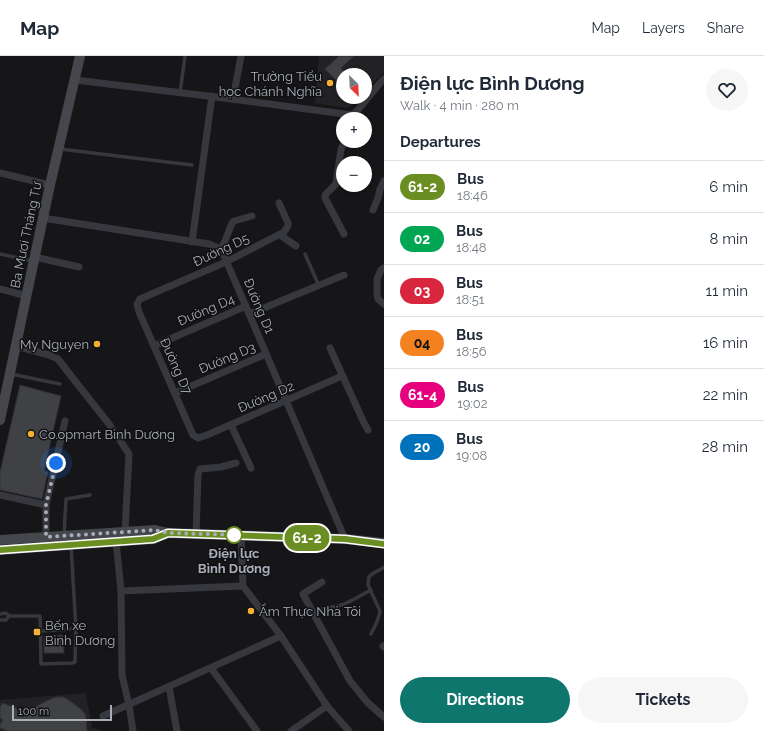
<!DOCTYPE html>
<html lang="en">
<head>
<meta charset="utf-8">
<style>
  body { margin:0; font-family:Raleway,sans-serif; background:#f6f6f7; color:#1f2937; height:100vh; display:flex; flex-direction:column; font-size:15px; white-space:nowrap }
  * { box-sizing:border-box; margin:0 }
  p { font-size:13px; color:#747a83 }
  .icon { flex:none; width:22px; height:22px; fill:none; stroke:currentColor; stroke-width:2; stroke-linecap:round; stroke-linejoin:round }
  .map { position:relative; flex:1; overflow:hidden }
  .panel { display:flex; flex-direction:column; background:#fff; width:380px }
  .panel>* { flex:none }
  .badge { padding:0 8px; border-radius:13px; font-size:14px; line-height:26px }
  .needle { width:26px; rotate:156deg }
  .buttons { position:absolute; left:336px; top:12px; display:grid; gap:8px }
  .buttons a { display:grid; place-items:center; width:36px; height:36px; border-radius:50%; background:#fff; box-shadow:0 1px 3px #0004; font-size:20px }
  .scale { position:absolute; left:12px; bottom:10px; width:100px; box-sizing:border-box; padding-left:4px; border:2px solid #a8adb8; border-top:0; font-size:11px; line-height:14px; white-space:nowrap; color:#a8adb8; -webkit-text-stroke:3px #111113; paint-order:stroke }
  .you { position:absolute; width:20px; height:20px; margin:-10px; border:3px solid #fff; border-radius:50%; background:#1a73e8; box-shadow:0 0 0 6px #1a73e833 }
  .map>.badge { position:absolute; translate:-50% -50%; box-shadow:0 0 0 2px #fff }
  h2 { padding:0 16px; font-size:15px; line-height:36px }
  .round { display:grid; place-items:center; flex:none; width:42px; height:42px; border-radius:21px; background:#f6f6f7 }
  .headline { display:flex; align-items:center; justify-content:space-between; height:68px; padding:0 16px }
  h1 { font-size:19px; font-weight:700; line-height:30px }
  .button { display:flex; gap:8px; margin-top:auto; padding:8px 16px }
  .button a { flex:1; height:46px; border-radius:24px; background:#0f766e; color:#fff; font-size:16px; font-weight:700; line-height:46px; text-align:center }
  .button a+a { background:#f6f6f7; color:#1f2937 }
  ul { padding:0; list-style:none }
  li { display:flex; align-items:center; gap:12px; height:52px; padding:0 16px; border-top:1px solid #e0e1e3 }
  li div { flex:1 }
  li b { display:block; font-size:15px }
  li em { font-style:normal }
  li .badge { min-width:44px; font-weight:700; text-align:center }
  header { display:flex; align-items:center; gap:24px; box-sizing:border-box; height:56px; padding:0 20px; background:#fff; border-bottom:1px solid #e0e1e3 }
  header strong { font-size:19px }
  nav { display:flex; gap:22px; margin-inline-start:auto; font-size:14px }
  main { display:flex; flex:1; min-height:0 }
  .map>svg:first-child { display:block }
  .built { fill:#222225 }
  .building { fill:#404145; stroke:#303034 }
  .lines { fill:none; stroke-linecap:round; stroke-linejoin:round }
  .lane { stroke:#37383d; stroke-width:3.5 }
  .street { stroke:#37383d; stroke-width:7 }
  .secondary { stroke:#45474d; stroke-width:10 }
  .line-casing { stroke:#fff; stroke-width:9 }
  .line { stroke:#6b8e23; stroke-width:6 }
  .walk { stroke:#a8adb8; stroke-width:4; stroke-dasharray:0 7.2 }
  .poi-dot { fill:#f2b134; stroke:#111113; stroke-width:1.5 }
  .stop-dot { fill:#fff; stroke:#6b8e23; stroke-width:2 }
  .labels { text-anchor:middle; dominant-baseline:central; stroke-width:3; stroke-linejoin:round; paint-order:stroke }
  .poi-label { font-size:13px; fill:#a8adb8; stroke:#111113; text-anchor:start }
  .street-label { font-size:13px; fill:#a8adb8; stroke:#111113 }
  .stop-label { font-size:13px; font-weight:bold; fill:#a8adb8; stroke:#111113 }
</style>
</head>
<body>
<header>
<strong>Map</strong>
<nav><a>Map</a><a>Layers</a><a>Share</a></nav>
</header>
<main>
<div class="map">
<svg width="384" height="675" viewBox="0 0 384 675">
  <rect width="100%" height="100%" fill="#161618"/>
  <g class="built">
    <polygon points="319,0 384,0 384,16 365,35 365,19 343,19 343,41 359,41 351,50 347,52 315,47"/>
    <polygon points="86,637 92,672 101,674 101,675 0,675 0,644"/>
  </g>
  <g class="building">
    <polygon points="339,0 354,0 341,12 348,19 343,19 343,31 325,13"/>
    <polygon points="20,329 61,340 44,415 48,416 42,443 0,434 0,416"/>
    <polygon points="63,579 64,597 44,597 44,580"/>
    <polygon points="56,641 63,641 69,644 82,654 85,658 86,662 87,675 8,675 0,672 0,668 3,664 0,662 0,652 2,647 30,657 37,650 46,645"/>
  </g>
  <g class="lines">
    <g class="lane">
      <polyline points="180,37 185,0"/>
      <polyline points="60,93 192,109"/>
      <polyline points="0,198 32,205"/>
      <polyline points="305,198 319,230"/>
      <polyline points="11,318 60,328"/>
      <polyline points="64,479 66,443 90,439"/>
      <polyline points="0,558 6,557 9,560 40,560 41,608 72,607 75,606 76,573 71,490"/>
      <path d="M 314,559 C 323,550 328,552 338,550 C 348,548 361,539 371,534"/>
      <polyline points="0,564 6,564 9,560"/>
      <polyline points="40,575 76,573"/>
      <path d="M 371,578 C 375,570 379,563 380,555 L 368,529 L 369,521 C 373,516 379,515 384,511"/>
    </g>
    <g class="street">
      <polyline points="75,24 216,41 352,59 357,55 380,27 384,23"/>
      <polyline points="233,43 241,0"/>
      <polyline points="0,117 50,129"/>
      <polyline points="279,147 288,167 288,170 284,176 226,206 140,243 137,248 139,256 193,379 198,382 207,379 342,320"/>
      <polyline points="373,154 378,142 380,133 384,125"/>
      <polyline points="43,162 209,188 221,193 253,267 345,483"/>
      <polyline points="344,178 325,142 325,139 336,128 341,93 345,85"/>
      <polyline points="280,179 296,190"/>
      <polyline points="192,186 212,40"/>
      <polyline points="221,193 225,185 232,167 234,165 252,160"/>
      <polyline points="35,201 79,211"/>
      <polyline points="384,212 381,214 377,223 377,239 378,243 384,248"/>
      <polyline points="0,233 27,240"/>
      <polyline points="249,258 344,219"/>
      <polyline points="16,290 49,299 58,303 75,325 109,368 129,398 125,476"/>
      <polyline points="154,290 246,250"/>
      <polyline points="330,292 364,367 368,374"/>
      <polyline points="175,337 266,298"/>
      <polyline points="231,369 251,412"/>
      <polyline points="0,439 46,449 46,481"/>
      <polyline points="46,449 65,365"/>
      <polyline points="196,478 198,419 200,413 221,411 236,407"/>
      <polyline points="241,479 243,530 281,580 327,650 349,675"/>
      <polyline points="116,485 121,535 122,619 129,649 133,675"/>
      <polyline points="322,526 303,538 350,625 368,647 384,661"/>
      <polyline points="121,535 243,530"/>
      <polyline points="383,590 384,591"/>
      <polyline points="211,612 257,675"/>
      <polyline points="169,631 177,675"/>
      <polyline points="103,660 281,580"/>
      <polyline points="291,675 327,650"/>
    </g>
    <g class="secondary">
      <polyline points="0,364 50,129 80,0"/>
      <polyline points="0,484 155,474 168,477 345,483 384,487"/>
      <polyline points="0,494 153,483 168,477"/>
    </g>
  </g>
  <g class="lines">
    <g class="line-casing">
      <polyline id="line" points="0,494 153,483 168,477 345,483 384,488"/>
    </g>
    <use href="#line" class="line"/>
    <polyline class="walk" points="56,407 46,449 46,481 155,474 168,477 242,479 234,479"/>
  </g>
  <g class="poi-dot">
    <circle cx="330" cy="27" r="4"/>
    <circle cx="97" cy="288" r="4"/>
    <circle cx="31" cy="378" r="4"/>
    <circle cx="251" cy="555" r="4"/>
    <rect x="33" y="572" width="8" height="8" rx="2"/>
  </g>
  <circle class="stop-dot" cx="234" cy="479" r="8"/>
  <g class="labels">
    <g class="poi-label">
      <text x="322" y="20" text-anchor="end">Trường Tiểu<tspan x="322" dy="15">học Chánh Nghĩa</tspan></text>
      <text x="89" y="288" text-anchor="end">My Nguyen</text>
      <text x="39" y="378">Co.opmart Bình Dương</text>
      <text x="259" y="555">Ẩm Thực Nhà Tôi</text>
      <text x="45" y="569">Bến xe<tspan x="45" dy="15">Bình Dương</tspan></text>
    </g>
    <g class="street-label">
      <text transform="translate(26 179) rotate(-78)">Ba Mươi Tháng Tư</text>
      <text transform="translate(221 194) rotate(-25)">Đường D5</text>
      <text transform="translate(259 250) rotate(67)">Đường D1</text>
      <text transform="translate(206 254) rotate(-23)">Đường D4</text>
      <text transform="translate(227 302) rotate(-23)">Đường D3</text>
      <text transform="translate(176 310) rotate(66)">Đường D7</text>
      <text transform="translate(266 341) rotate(-23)">Đường D2</text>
    </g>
    <g class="stop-label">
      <text x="234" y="497">Điện lực<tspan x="234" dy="15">Bình Dương</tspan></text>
    </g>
  </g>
</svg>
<div class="buttons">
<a><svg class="needle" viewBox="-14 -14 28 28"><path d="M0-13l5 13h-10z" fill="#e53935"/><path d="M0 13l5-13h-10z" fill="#747a83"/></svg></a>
<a>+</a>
<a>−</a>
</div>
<div class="scale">100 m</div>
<div class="you" style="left:56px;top:407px"></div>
<b class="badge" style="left:307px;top:482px;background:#6b8e23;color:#fff">61-2</b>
</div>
<section class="panel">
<div class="headline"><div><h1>Điện lực Bình Dương</h1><p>Walk · 4 min · 280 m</p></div><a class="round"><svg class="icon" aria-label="heart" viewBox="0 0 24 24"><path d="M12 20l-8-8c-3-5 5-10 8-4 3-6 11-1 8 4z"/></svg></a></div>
<h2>Departures</h2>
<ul>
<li><span class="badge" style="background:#6b8e23;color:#fff">61-2</span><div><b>Bus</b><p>18:46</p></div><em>6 min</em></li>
<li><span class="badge" style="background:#00a651;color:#fff">02</span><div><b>Bus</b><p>18:48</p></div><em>8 min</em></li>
<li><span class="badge" style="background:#d7263d;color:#fff">03</span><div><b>Bus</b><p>18:51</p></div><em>11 min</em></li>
<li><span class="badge" style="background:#f58220;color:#111">04</span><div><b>Bus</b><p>18:56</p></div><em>16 min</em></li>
<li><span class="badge" style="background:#e6007e;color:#fff">61-4</span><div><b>Bus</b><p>19:02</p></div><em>22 min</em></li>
<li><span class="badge" style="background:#0072bc;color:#fff">20</span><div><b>Bus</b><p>19:08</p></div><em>28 min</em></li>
</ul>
<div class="button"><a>Directions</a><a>Tickets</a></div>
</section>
</main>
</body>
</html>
